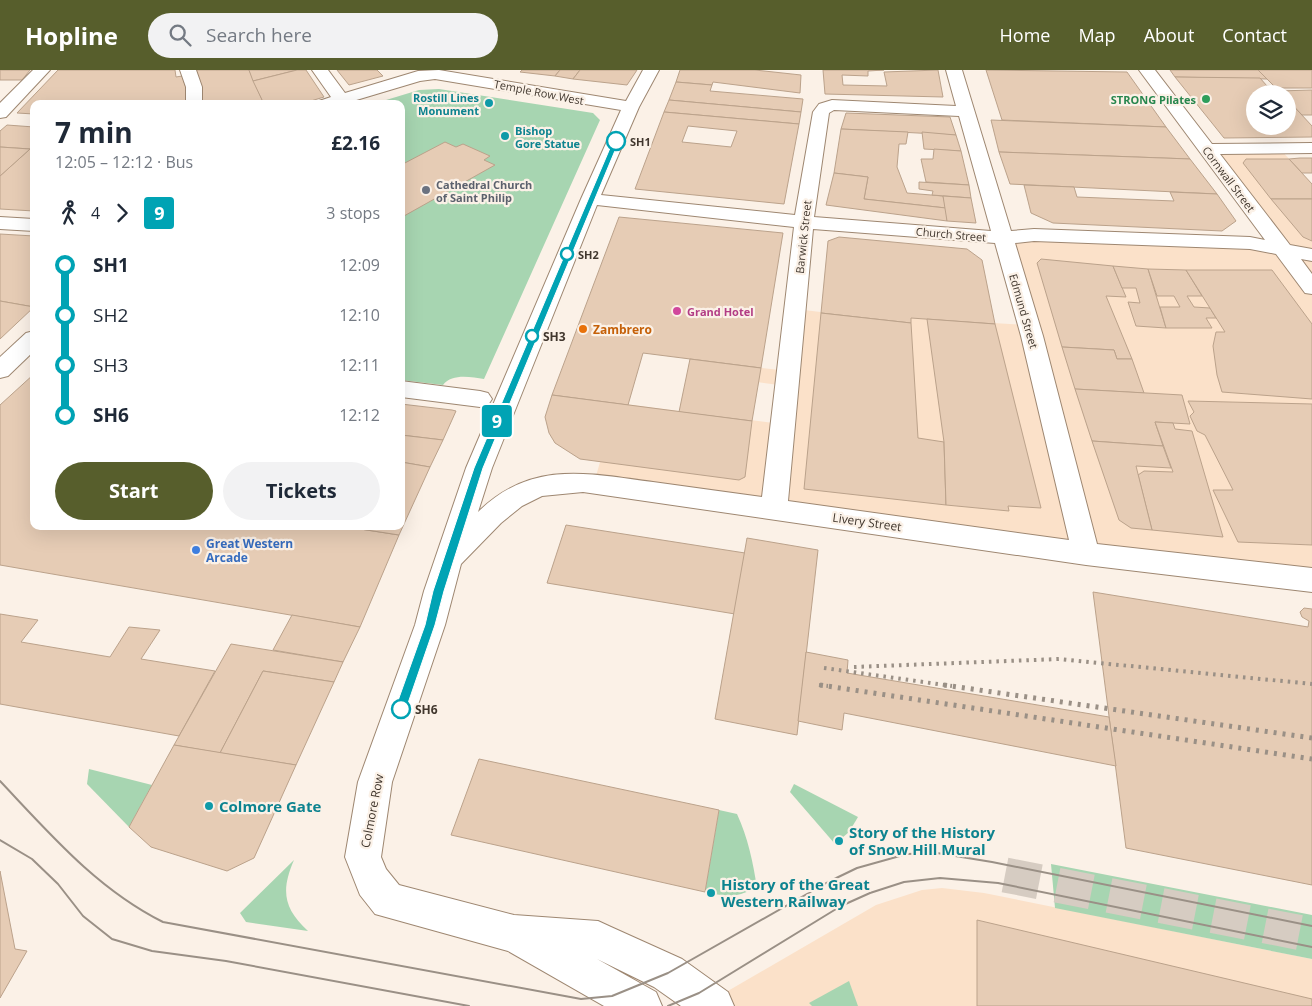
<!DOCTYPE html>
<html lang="en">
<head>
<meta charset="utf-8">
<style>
  body { margin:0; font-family:"Open Sans",sans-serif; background:#f2f2f3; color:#1f2937; height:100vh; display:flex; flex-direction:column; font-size:19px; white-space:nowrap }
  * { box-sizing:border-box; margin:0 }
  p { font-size:16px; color:#747a83 }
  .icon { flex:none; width:28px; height:28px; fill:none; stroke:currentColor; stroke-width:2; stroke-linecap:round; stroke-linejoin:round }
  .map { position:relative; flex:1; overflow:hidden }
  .sheet { position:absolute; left:30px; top:30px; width:375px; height:430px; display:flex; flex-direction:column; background:#fff; border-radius:10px; box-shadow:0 5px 20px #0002 }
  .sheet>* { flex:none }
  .badge { padding:0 10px; border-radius:4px; font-size:18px; line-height:32px }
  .buttons { position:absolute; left:1246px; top:15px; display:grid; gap:10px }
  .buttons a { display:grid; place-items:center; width:50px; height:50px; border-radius:50%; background:#fff; box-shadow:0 5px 20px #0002; font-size:25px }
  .map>.badge { position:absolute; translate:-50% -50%; box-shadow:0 0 0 2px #fff }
  .legs { display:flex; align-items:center; gap:8px; height:55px; padding:0 25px; font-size:16px }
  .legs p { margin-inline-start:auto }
  .overview { display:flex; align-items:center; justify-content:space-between; height:85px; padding:0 25px }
  h1 { font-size:28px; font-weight:700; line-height:38px }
  .button { display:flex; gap:10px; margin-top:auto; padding:10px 25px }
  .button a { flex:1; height:58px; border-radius:30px; background:#575e2c; color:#fff; font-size:20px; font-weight:700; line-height:58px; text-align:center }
  .button a+a { background:#f2f2f3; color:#1f2937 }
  ul { padding:0 25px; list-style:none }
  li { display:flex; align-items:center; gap:18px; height:50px; font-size:19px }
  li i { display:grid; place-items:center; width:8px; height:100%; margin:0 6px; background:currentColor }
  li i::after { content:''; width:12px; height:12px; margin:-6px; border:4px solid; border-radius:50%; background:#fff }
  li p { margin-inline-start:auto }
  li:first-child i { background:linear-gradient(#0000 50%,currentColor 0) }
  li:last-child i { background:linear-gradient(currentColor 50%,#0000 0) }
  header { display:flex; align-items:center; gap:30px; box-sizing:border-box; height:70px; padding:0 25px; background:#575e2c; color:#fff }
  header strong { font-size:24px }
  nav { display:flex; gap:28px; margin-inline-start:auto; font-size:18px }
  .search { width:350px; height:45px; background:#f2f2f3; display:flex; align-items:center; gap:12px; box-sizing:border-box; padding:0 18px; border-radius:28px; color:#747a83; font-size:19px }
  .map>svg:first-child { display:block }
  .built { fill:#fbe1c9 }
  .green { fill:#a7d5b1 }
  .building { fill:#e6ccb5; stroke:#bba28b; fill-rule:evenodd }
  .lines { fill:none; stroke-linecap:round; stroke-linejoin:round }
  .minor-tunnel { stroke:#d6ccc2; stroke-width:35; stroke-dasharray:35 18; stroke-linecap:butt }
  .minor-casing { stroke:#9e8771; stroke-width:2 }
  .minor { fill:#fff; fill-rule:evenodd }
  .tram { stroke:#9a9086; stroke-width:2 }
  .rail-far1 { stroke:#9a9086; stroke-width:4; stroke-dasharray:2.5 5; stroke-linecap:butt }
  .rail { stroke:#9a9086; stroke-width:5; stroke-dasharray:3 6; stroke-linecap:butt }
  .line-1 { fill:#00a3b4; stroke:#fff }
  .leisure-dot { fill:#2e9e5b; stroke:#fbf1e7; stroke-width:2 }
  .culture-dot { fill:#0f9aa8; stroke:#fbf1e7; stroke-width:2 }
  .stop-1-dot { fill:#fff; stroke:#00a3b4; stroke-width:2.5 }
  .worship-dot { fill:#6b7280; stroke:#fbf1e7; stroke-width:2 }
  .hotel-dot { fill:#d1479c; stroke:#fbf1e7; stroke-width:2 }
  .food-dot { fill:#e8710a; stroke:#fbf1e7; stroke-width:2 }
  .shop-dot { fill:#3f7fe0; stroke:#fbf1e7; stroke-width:2 }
  .labels { text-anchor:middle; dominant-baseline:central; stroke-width:4.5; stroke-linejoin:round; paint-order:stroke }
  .far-street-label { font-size:11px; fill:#41372e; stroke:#fbf1e7 }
  .far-culture-label { font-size:11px; font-weight:bold; fill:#0d838f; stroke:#fbf1e7; text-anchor:end }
  .far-leisure-label { font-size:11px; font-weight:bold; fill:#27864d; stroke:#fbf1e7; text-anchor:end }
  .far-stop-label { font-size:11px; font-weight:bold; fill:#41372e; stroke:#fbf1e7; text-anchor:start }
  .far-worship-label { font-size:11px; font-weight:bold; fill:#5b616d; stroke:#fbf1e7; text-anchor:start }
  .far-hotel-label { font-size:11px; font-weight:bold; fill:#b23c85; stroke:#fbf1e7; text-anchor:start }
  .food-label { font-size:12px; font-weight:bold; fill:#c56008; stroke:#fbf1e7; text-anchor:start }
  .stop-label { font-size:12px; font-weight:bold; fill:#41372e; stroke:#fbf1e7; text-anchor:start }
  .street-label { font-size:12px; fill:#41372e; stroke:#fbf1e7 }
  .shop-label { font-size:12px; font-weight:bold; fill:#366cbe; stroke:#fbf1e7; text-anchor:start }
  .near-culture-label { font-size:15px; font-weight:bold; fill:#0d838f; stroke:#fbf1e7; text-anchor:start }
</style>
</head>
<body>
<header>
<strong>Hopline</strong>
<div class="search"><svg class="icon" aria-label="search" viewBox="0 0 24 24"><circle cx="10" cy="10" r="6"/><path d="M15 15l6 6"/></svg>Search here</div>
<nav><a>Home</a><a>Map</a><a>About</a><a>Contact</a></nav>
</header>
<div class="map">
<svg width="1312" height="936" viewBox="0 0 1312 936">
  <rect width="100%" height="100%" fill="#fbf1e7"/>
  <g class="built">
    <polygon points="1206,79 1280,79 1312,114 1312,510 594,413 617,333 782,354 786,316 711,306 713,292 788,301 796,239 910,253 911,248 1028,255 1003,168 1281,179"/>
    <polygon points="942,818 984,823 1312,889 1312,936 702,936 876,835 922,820"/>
  </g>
  <g class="green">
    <path d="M 439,19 L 593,43 L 600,50 L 484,309 C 471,307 452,303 443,315 L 401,310 L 401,34 L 373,34 L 419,20 Z"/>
    <polygon points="89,699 152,715 129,757 87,714"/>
    <polygon points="794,714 858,747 849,762 835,774 790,722"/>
    <path d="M 719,740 L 737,744 C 748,768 753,792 757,818 C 733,828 730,827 705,822 Z"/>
    <path d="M 294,790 C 281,820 283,838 308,861 L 246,852 L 240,843 Z"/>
    <polygon points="1051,794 1312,845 1312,889 1055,838"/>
    <polygon points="849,911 858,936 812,936 809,933"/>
  </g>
  <g class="building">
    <polygon points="0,0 30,0 22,10 0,10"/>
    <polygon points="58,0 175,0 176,7 182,6 191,33 34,34 34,44 17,43"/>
    <polygon points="195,0 249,0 264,34 200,34"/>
    <polygon points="249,0 297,0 253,11"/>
    <polygon points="297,0 306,0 324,27 301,34 264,34 253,11"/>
    <polygon points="337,0 377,0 383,6 349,15"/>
    <polygon points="522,0 560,0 555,6 520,2"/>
    <polygon points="560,0 580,0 573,9 555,6"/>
    <polygon points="580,0 637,0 627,15 573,9"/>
    <polygon points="680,0 755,0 801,5 800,23 713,12 712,15 676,12"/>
    <polygon points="823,0 884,0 868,1 868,6 842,5 843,15 887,16 884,2 938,0 943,27 825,24"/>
    <polygon points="986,0 1127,2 1166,57 1002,50"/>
    <polygon points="1170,0 1258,0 1267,9 1175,7"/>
    <polygon points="1258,0 1312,0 1312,18 1276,18"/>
    <polygon points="1175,7 1260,8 1267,16 1274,16 1281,24 1255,24 1255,56 1288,56 1288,30 1312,56 1312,67 1224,68"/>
    <polygon points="676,12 712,15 710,21 803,29 801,42 669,30"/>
    <polygon points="1312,20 1312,45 1302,45 1288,30 1288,24 1281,24 1278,21"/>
    <polygon points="669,30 801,42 799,54 664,42"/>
    <path d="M 664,42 L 799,54 L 784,134 L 635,119 ZM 688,56 L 737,61 L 731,77 L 682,72 Z"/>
    <polygon points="846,43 950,47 956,65 841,59"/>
    <polygon points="991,50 1166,57 1190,89 999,82"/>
    <polygon points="7,55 34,57 34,141 0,139 0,106 30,79 0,77 0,61"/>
    <polygon points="841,59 908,62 906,74 899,74 897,97 907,123 943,126 946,138 864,129 868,107 834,103"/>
    <polygon points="922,62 956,65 961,81 924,79"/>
    <polygon points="445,72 456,77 463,74 490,86 484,90 495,95 404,146 401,145 401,95"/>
    <polygon points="0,77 30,79 0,106"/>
    <polygon points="934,79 961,81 969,115 926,112 921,89 933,89"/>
    <polygon points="999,82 1190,89 1217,124 1010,114"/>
    <polygon points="1300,88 1312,88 1312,103 1302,103 1289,89"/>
    <polygon points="1246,89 1289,89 1312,114 1312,129 1271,129 1243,93"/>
    <polygon points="834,103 868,107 864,129 946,138 947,151 826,135"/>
    <polygon points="919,112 969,115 971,128 932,125 933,121 919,119"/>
    <polygon points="1024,115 1074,117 1077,127 1174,131 1170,122 1217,124 1236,151 1222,161 1053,153 1031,143"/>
    <polygon points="943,126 971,128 976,153 947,151"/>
    <polygon points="1271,129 1312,129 1312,171 1303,167"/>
    <polygon points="619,147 783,163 761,298 643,283 628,335 552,325"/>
    <polygon points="0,164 34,166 34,237 0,231"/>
    <polygon points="839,167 967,179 982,190 995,254 911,248 911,253 821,243 828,171"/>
    <polygon points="1041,189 1113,196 1126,227 1106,226 1132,289 1117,289 1114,280 1062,277 1037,193"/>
    <polygon points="1113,196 1148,199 1166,258 1136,256 1128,232 1140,233 1136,218 1122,218"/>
    <polygon points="1148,199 1186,200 1202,226 1187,226 1194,237 1210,238 1216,248 1206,248 1212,258 1166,258 1160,237 1180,237 1174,226 1157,226"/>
    <polygon points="1186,200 1272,200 1312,254 1312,329 1222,322 1217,305 1213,276 1216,262 1225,262"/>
    <polygon points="0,231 34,237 0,269"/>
    <polygon points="821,243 911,253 918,368 944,372 946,435 804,419"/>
    <polygon points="927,249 995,254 1041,438 1008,436 1009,441 946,435 944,372"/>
    <polygon points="1062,277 1114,280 1117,289 1132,289 1144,323 1075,319"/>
    <polygon points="690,289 761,298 752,351 679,342"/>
    <polygon points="34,304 34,456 341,456 399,465 360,557 0,495 0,335"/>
    <polygon points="1075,319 1182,325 1190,354 1155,352 1163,376 1092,371"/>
    <polygon points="552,325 752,351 745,407 739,410 580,389 555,373 549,363 545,347"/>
    <polygon points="1188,331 1312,334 1312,475 1238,472 1213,420 1233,420 1205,365 1197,361 1190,346 1194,342"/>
    <polygon points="401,334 452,340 456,341 443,370 401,365"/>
    <polygon points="1155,352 1173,353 1175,359 1192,361 1223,467 1152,460 1138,405 1144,401 1173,402"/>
    <polygon points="401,365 443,370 430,397 401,392"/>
    <polygon points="1092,371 1163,376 1171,398 1136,396 1152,460 1131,458 1119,450"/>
    <polygon points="401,392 430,397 399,465 341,456 401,456"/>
    <polygon points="566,455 745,483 735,544 547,513"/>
    <polygon points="747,468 818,480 797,665 715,649"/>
    <polygon points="1093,522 1308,557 1309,551 1302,547 1300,542 1304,538 1312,539 1312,815 1126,778"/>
    <polygon points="0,544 38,550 21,572 110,587 129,557 160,560 141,589 215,601 179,666 0,634"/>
    <polygon points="292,545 360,557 343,592 273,580"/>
    <polygon points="231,574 343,592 334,612 263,601 220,683 174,675"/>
    <polygon points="806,582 848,590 847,603 1109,647 1116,696 844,643 842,660 798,651"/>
    <polygon points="263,601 334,612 296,695 220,683"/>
    <polygon points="174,675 296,695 254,788 227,801 151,777 129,757"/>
    <polygon points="479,689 719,740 705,822 451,765"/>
    <polygon points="0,801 15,879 27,881 0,928"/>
    <polygon points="977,850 1312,929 1312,936 977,936"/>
  </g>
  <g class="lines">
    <polyline class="minor-tunnel" points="1005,805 1312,865"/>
    <g class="minor-casing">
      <g id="minor">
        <polygon points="33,0 50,0 6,47 0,48 0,33"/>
        <polygon points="180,0 196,0 202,17 202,34 186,34 186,17"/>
        <path d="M 312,0 L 328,0 L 345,23 L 418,1 L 439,0 L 626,31 L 643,0 L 659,0 L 639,37 L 601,125 L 795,145 L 813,42 L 819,34 L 832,30 L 956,36 L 946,0 L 962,0 L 1011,161 L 1034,159 L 1250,167 L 1265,170 L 1139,0 L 1155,0 L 1212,74 L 1312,73 L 1312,83 L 1220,84 L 1290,175 L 1312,179 L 1312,191 L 1301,189 L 1312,204 L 1312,224 L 1305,223 L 1276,184 L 1250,179 L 1034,171 L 1015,173 L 1043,266 L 1097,474 L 1312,498 L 1312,522 L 1086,495 L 583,422 L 542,426 L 522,436 L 501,453 L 461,494 L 445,555 L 392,712 L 381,787 L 386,799 L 399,815 L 514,845 L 598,851 L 611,857 L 682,889 L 728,922 L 734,936 L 681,936 L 654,917 L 597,889 L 656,922 L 662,936 L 604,936 L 508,881 L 375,844 L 360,825 L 345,787 L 358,712 L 415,555 L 424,521 L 466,398 L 581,129 L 621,40 L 435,9 L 420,11 L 343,34 L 317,34 L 319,31 L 331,27 ZM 834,40 L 959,46 L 991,161 L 814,147 L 829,43 ZM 597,135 L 794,157 L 762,427 C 725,422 689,417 653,412 C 586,403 531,390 478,442 L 492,398 ZM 813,159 L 995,173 L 1021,266 L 1069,470 L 788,431 Z"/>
        <polygon points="0,147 34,149 34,161 0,159"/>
        <polygon points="34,261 34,281 8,306 0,308 0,287 26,263"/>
        <polygon points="401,311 480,321 488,323 492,329 488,335 480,337 401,327"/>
      </g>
    </g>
    <use href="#minor" class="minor"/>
    <g class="tram">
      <path d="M 0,711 C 50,764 97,819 163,852 L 581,929 L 612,926 L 668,903 L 828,812 L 857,798 L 907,784 L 937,783 L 992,792 L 1312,856"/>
      <polyline points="0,770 32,789 58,814 83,846 112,869 152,881 226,891 469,936"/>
      <polyline points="668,936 699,923 841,836 870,823 904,812 940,808 998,813 1312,877"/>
    </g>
    <g class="rail-far1">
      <polyline points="854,597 1059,589 1312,614"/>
      <polyline points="824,598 952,616"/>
      <polyline points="819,615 828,616"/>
    </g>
    <g class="rail">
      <polyline points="820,615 1312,689"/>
      <polyline points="944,615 1312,668"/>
    </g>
  </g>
  <polygon class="line-1" points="616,69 619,71 483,398 444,521 435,555 406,639 401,644 395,639 425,555 433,521 474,398 613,71"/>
  <circle class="leisure-dot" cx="1206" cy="29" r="5"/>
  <g class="culture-dot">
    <circle cx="489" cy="33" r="5"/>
    <circle cx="505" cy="66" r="5"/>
    <circle cx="209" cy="736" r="5"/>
    <circle cx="839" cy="771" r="5"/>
    <circle cx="711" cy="823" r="5"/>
  </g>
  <g class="stop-1-dot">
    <circle cx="616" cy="71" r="9"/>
    <circle cx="567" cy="184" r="6"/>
    <circle cx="532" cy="266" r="6"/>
    <circle cx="401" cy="639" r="9"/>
  </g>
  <circle class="worship-dot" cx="426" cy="120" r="5"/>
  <circle class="hotel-dot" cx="677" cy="241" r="5"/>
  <circle class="food-dot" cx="583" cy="259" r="5"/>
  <circle class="shop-dot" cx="196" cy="480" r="5"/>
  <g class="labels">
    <g class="far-street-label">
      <text transform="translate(539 22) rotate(11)">Temple Row West</text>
      <text transform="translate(1229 109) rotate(53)">Cornwall Street</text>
      <text transform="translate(951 164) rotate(5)">Church Street</text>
      <text transform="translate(803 167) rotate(-84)">Barwick Street</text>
      <text transform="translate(1024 241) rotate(74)">Edmund Street</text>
    </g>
    <g class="far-culture-label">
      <text x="479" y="27">Rostill Lines<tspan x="479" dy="13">Monument</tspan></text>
      <text x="515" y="60" text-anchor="start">Bishop<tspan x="515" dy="13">Gore Statue</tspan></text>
    </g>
    <g class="far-leisure-label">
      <text x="1196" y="29">STRONG Pilates</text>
    </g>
    <g class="far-stop-label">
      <text x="630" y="71">SH1</text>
      <text x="578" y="184">SH2</text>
    </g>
    <g class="far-worship-label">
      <text x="436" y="114">Cathedral Church<tspan x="436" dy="13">of Saint Philip</tspan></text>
    </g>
    <g class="far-hotel-label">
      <text x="687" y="241">Grand Hotel</text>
    </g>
    <g class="food-label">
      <text x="593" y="259">Zambrero</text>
    </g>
    <g class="stop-label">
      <text x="543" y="266">SH3</text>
      <text x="415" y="639">SH6</text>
    </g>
    <g class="street-label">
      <text transform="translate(867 452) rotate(8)">Livery Street</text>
      <text transform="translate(372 741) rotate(-79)">Colmore Row</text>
    </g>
    <g class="shop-label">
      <text x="206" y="473">Great Western<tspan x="206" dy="14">Arcade</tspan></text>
    </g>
    <g class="near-culture-label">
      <text x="219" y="736">Colmore Gate</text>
      <text x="849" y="762">Story of the History<tspan x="849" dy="17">of Snow Hill Mural</tspan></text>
      <text x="721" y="814">History of the Great<tspan x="721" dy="17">Western Railway</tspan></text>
    </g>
  </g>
</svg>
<div class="buttons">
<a><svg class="icon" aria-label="layers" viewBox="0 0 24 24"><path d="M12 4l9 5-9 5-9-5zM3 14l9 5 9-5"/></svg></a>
</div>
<b class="badge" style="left:497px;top:351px;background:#00a3b4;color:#fff">9</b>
<section class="sheet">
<div class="overview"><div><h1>7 min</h1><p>12:05 – 12:12 · Bus</p></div><b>£2.16</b></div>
<div class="legs"><svg class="icon" aria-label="walk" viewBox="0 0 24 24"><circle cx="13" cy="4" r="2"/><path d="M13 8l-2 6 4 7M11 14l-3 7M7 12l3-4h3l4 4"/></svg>4<svg class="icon" aria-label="forward" viewBox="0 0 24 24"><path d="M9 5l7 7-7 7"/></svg><b class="badge" style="background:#00a3b4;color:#fff">9</b><p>3 stops</p></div>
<ul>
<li><i style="color:#00a3b4"></i><b>SH1</b><p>12:09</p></li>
<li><i style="color:#00a3b4"></i><span>SH2</span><p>12:10</p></li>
<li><i style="color:#00a3b4"></i><span>SH3</span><p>12:11</p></li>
<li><i style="color:#00a3b4"></i><b>SH6</b><p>12:12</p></li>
</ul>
<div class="button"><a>Start</a><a>Tickets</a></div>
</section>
</div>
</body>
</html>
